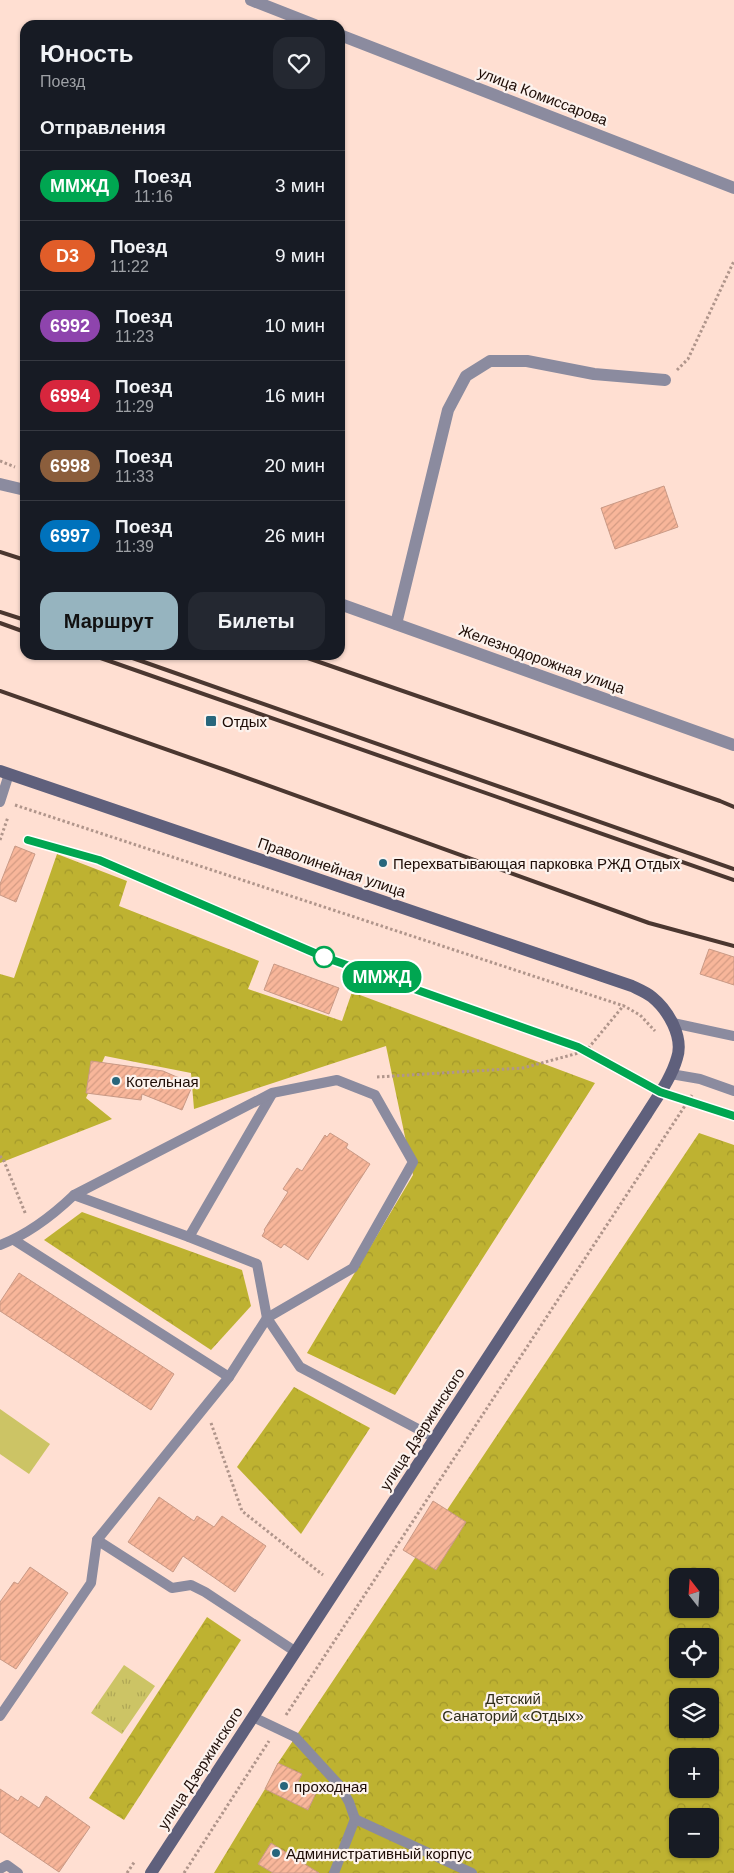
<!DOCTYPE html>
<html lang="ru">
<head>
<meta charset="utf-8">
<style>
  body { margin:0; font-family:Helvetica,sans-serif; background:#242831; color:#f1f3f6; height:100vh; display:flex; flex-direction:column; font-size:19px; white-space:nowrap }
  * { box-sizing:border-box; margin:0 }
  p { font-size:16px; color:#9ea1a6 }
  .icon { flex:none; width:28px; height:28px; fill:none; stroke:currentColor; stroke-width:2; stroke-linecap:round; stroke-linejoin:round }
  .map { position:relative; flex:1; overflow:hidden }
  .side { position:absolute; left:20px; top:20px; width:325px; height:640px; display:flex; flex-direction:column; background:#171b24; border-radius:15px; box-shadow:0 1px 4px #0004 }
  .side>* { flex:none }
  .badge { padding:0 10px; border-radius:16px; font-size:18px; line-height:32px }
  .needle { width:32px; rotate:343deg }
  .tools { position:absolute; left:669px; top:1568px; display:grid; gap:10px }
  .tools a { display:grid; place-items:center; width:50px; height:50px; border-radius:10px; background:#171b24; box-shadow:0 1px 4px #0004; font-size:25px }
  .map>.badge { position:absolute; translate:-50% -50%; box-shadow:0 0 0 2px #fff }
  h2 { padding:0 20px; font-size:19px; line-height:45px }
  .round { display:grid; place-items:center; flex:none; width:52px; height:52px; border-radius:15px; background:#242831 }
  .summary { display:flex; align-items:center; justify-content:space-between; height:85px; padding:0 20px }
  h1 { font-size:24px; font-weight:700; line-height:38px }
  .action { display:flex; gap:10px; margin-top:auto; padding:10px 20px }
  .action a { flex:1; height:58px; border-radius:15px; background:#96b4bf; color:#111; font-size:20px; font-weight:700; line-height:58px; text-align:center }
  .action a+a { background:#242831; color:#f1f3f6 }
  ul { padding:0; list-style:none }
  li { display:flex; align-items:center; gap:15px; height:70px; padding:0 20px; border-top:1px solid #363941 }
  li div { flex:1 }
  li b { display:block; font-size:19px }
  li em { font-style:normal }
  li .badge { min-width:55px; font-weight:700; text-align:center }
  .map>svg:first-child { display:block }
  .grass { fill:url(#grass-tufts) }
  .forest { fill:url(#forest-crowns); fill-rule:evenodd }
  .pitch { fill:#ccc465 }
  .building { fill:url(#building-hatch); stroke:#c99985 }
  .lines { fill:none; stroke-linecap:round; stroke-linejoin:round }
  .path { stroke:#b0958b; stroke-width:3; stroke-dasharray:2.5 2.5; stroke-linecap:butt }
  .service { stroke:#8b8b9f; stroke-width:10 }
  .minor { stroke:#8b8b9f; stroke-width:12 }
  .tertiary { stroke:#8b8b9f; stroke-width:12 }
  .secondary { stroke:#5f607c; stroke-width:12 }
  .rail { stroke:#4b3730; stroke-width:4 }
  .line-casing { stroke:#fff; stroke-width:11 }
  .line { stroke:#00a651; stroke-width:8 }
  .poi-dot { fill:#27667c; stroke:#fcf2ed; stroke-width:2 }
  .stop-dot { fill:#fff; stroke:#00a651; stroke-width:2.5 }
  .labels { text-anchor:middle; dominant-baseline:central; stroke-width:4.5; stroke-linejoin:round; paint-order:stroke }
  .street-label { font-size:15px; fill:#1d0c06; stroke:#fcf2ed }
  .poi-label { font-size:15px; fill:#1d0c06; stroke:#fcf2ed; text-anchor:start }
  .park-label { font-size:15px; fill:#2f2d18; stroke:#fcf2ed }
</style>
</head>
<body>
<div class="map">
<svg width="734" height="1873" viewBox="0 0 734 1873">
  <defs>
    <pattern id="grass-tufts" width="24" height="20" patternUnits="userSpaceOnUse" patternTransform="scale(1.25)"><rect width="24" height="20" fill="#ccc465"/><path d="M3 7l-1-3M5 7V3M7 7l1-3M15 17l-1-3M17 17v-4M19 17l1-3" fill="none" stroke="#afa756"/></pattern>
    <pattern id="forest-crowns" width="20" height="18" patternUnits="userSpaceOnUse" patternTransform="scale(1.25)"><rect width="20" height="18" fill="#beb231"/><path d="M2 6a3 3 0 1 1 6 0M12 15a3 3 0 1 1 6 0" fill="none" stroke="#a3982a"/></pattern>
    <pattern id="building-hatch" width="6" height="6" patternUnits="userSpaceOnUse" patternTransform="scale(1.25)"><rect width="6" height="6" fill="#f8b69a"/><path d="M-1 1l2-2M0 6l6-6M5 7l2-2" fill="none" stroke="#d49b83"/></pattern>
  </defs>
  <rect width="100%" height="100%" fill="#ffdfd2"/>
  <polygon class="grass" points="124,1665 155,1686 122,1734 91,1713"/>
  <g class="forest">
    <polygon points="57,854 127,881 119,906 259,961 248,989 342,1021 352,992 595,1083 395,1395 307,1353 413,1175 386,1046 194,1109 191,1073 105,1056 86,1098 112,1119 0,1163 0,974 14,978"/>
    <path d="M 699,1133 L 734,1145 L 734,1873 L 214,1873 L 265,1789 L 278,1763 ZM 678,1576 L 710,1576 L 710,1609 L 678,1609 ZM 678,1636 L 710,1636 L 710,1669 L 678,1669 ZM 678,1696 L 710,1696 L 710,1729 L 678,1729 ZM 678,1756 L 710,1756 L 710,1789 L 678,1789 ZM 678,1816 L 710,1816 L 710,1849 L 678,1849 Z"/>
    <polygon points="82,1212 242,1270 251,1306 211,1350 44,1240"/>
    <polygon points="294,1387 370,1428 301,1534 237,1467"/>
    <polygon points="207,1617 241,1640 124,1820 89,1798"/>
  </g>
  <polygon class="pitch" points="0,1409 50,1444 29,1474 0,1454"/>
  <g class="building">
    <polygon points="664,486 678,527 615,549 601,508"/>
    <polygon points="15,846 35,854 16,902 0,895 0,884"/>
    <polygon points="709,949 734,957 734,985 700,974"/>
    <polygon points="274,964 339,988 329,1014 264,990"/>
    <polygon points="91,1061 163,1071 193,1084 182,1110 142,1094 141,1100 86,1093"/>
    <polygon points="330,1133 348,1144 346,1148 370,1164 308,1260 284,1244 281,1248 262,1236 265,1231 264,1230 288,1192 283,1189 297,1168 302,1171 325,1135 327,1137"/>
    <polygon points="19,1273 174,1374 151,1410 0,1311 0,1302"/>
    <polygon points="159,1497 194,1521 197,1516 214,1527 222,1516 266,1546 235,1592 183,1556 173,1572 128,1542"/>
    <polygon points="433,1501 466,1522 436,1570 403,1550"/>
    <polygon points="30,1567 68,1593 16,1669 0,1659 0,1602 14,1582 18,1584"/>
    <polygon points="278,1763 302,1774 297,1784 316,1793 308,1810 265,1789"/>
    <polygon points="0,1789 18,1801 21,1796 39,1808 46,1796 90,1827 59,1872 0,1832"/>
    <polygon points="271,1843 319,1873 273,1873 258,1864"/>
  </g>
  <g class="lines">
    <g class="path">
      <polyline points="677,370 688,359 734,261"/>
      <polyline points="0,461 15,467"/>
      <polyline points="15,805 624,1006 640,1015 655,1031"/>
      <polyline points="0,840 8,817"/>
      <polyline points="377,1077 523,1068 586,1051 624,1005"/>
      <polyline points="0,1156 4,1161 26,1215"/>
      <polyline points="211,1423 242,1511 323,1575"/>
      <polyline points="286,1715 692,1095"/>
      <polyline points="127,1873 135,1861"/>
      <polyline points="184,1873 269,1741"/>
    </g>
    <g class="service">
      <polyline points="0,802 9,774"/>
      <polyline points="673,1023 734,1036"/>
      <polyline points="671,1074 700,1079 734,1091"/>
      <polyline points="189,1237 272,1094"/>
      <polyline points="14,1240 229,1377"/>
      <path d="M 0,1245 C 29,1234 52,1216 74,1195 L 189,1237 L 257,1264 L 267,1318 L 300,1367 L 435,1438"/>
      <polyline points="97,1540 172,1588 191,1585 205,1592 296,1652"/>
      <polyline points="0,1716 91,1583 97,1540 229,1377 267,1318 353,1268 413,1162 375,1095 337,1080 272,1093 74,1195"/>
      <polyline points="253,1717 295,1737 340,1786 349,1802 355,1819 334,1873"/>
      <polyline points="355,1819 472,1873"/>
      <polyline points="0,1869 7,1865 18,1873"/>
    </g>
    <g class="minor">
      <polyline points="251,0 315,25"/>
      <polyline points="340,35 734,188"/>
      <polyline points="396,624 448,410 466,376 490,361 527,361 594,374 665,380"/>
    </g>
    <g class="tertiary">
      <polyline points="0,484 25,490"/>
      <polyline points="340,604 734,745"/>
    </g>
    <path class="secondary" d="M 0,771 L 632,986 C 638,989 646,992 652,997 C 668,1010 684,1037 677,1058 C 671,1079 657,1097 646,1115 L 151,1873"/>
    <g class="rail">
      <polyline points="0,552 25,560"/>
      <polyline points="0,612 25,620"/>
      <polyline points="0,623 25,632"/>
      <polyline points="92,655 734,880"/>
      <polyline points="124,655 734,869"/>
      <polyline points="299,655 720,801 734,807"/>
      <polyline points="0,691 225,770 649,923 734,946"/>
      <polyline points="28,840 99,860 324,957 578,1047 660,1092 734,1116"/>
    </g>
  </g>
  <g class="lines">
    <g class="line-casing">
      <polyline id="line" points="28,840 99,860 324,957 578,1047 660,1092 734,1116"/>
    </g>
    <use href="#line" class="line"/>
  </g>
  <g class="poi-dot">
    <rect x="205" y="715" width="12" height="12" rx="2.5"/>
    <circle cx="383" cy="863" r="5"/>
    <circle cx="116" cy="1081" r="5"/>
    <circle cx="284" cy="1786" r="5"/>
    <circle cx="276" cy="1853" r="5"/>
  </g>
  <circle class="stop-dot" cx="324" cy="957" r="10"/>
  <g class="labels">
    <g class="street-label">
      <text transform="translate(543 96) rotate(21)">улица Комиссарова</text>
      <text transform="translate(542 659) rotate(20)">Железнодорожная улица</text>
      <text transform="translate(332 867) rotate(19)">Праволинейная улица</text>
      <text transform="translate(422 1429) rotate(-57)">улица Дзержинского</text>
      <text transform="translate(200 1768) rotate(-57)">улица Дзержинского</text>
    </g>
    <g class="poi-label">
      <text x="222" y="721">Отдых</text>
      <text x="393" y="863">Перехватывающая парковка РЖД Отдых</text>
      <text x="126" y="1081">Котельная</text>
      <text x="294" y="1786">проходная</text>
      <text x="286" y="1853">Административный корпус</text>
    </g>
    <g class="park-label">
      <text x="513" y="1698">Детский<tspan x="513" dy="17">Санаторий «Отдых»</tspan></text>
    </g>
  </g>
</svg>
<div class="tools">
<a><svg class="needle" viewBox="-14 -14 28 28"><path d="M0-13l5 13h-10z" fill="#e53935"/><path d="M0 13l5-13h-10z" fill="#9ea1a6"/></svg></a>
<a><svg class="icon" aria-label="locate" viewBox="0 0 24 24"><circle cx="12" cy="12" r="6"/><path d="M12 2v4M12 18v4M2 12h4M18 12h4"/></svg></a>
<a><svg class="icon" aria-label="layers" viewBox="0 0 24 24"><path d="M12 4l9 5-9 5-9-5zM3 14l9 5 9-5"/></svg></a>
<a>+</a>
<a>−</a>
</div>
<b class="badge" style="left:382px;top:977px;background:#00a651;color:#fff">ММЖД</b>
<section class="side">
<div class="summary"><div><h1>Юность</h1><p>Поезд</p></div><a class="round"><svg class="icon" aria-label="heart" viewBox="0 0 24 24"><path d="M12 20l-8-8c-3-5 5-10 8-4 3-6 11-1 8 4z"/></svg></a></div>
<h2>Отправления</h2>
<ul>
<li><span class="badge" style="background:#00a651;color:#fff">ММЖД</span><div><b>Поезд</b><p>11:16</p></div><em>3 мин</em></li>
<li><span class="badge" style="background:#e15d29;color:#fff">D3</span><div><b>Поезд</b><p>11:22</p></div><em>9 мин</em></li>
<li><span class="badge" style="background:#8e44ad;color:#fff">6992</span><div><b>Поезд</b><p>11:23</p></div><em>10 мин</em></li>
<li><span class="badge" style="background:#d7263d;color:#fff">6994</span><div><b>Поезд</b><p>11:29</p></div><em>16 мин</em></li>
<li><span class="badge" style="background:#8b5e3c;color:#fff">6998</span><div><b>Поезд</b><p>11:33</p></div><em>20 мин</em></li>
<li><span class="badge" style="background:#0072bc;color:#fff">6997</span><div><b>Поезд</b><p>11:39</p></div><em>26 мин</em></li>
</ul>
<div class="action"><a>Маршрут</a><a>Билеты</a></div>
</section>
</div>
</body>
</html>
